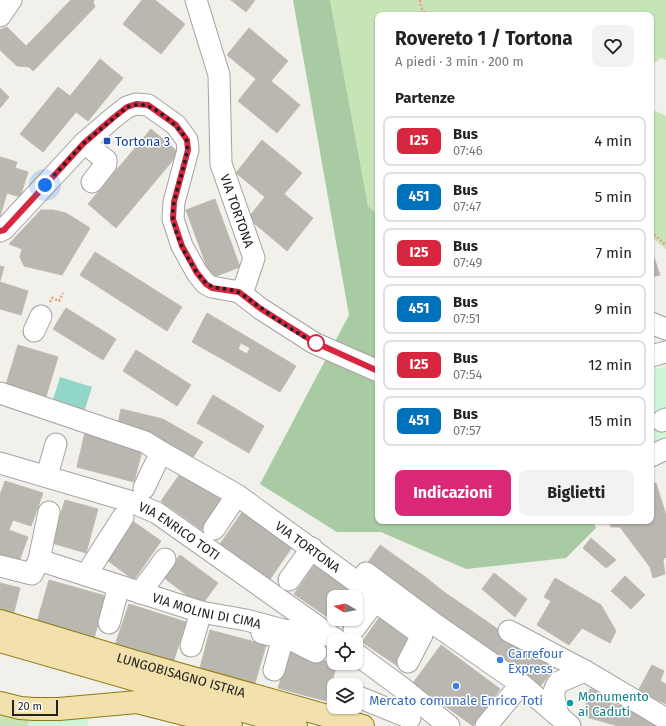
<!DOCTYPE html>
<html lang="it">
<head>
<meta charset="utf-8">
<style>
  body { margin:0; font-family:"Fira Sans",sans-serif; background:#f2f2f2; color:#222; height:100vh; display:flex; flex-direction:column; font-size:15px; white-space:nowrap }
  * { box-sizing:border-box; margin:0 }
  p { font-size:13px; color:#767676 }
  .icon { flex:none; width:22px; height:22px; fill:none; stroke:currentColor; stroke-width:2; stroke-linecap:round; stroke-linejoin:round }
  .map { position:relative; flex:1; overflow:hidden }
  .drawer { position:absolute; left:375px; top:12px; width:279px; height:512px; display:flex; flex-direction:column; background:#fff; border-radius:8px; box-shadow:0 1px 3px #0004 }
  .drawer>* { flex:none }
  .badge { padding:0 8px; border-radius:6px; font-size:14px; line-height:26px }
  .needle { width:26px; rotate:280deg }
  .tools { position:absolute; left:327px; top:590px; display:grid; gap:8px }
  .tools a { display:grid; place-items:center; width:36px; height:36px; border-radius:8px; background:#fff; box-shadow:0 1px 3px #0004; font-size:20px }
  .scale { position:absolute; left:12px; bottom:10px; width:46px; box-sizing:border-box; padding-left:4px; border:2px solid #222; border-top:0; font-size:11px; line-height:14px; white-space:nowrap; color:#222; -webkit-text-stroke:3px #fff; paint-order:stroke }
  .you { position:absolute; width:20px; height:20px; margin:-10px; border:3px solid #fff; border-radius:50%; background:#1a73e8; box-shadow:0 0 0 6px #1a73e833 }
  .map>.badge { position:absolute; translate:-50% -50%; box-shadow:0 0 0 2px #fff }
  h2 { padding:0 20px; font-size:15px; line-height:36px }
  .round { display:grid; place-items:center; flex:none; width:42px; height:42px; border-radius:8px; background:#f2f2f2 }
  .head { display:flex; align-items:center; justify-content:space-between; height:68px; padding:0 20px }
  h1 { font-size:19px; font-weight:700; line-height:30px }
  .action { display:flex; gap:8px; margin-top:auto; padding:8px 20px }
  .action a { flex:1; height:46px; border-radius:8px; background:#db2777; color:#fff; font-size:16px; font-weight:700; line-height:46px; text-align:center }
  .action a+a { background:#f2f2f2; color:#222 }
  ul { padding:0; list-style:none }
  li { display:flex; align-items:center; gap:12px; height:50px; margin:0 8px 6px; padding:0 12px; border:2px solid #e0e0e0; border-radius:8px }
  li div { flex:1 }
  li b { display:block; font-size:15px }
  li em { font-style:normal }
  li .badge { min-width:44px; font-weight:700; text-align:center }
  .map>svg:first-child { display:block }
  .grass { fill:#c5e5b6 }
  .forest { fill:#a8cba3 }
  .park { fill:#cdf5d7 }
  .pitch { fill:#91d6c8 }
  .building { fill:#bab6b0; stroke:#c1baae; fill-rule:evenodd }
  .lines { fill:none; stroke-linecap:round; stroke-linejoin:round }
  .minor-casing { stroke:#a3a3a3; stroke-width:23 }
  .major-casing { stroke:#8f7b11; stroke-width:24 }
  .path { stroke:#eb9e81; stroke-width:2.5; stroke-dasharray:2 2; stroke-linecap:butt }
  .minor { stroke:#fff; stroke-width:21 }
  .major { stroke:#f2e1ad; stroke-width:22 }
  .line-casing { stroke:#fff; stroke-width:9 }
  .line { stroke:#d7263d; stroke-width:6 }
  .walk { stroke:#222; stroke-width:4; stroke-dasharray:0 7.2 }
  .transit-dot { fill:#1a4fb4; stroke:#fff; stroke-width:1.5 }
  .stop-dot { fill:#fff; stroke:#d7263d; stroke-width:2 }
  .shop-dot { fill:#3f7fe0; stroke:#fff; stroke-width:1.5 }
  .culture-dot { fill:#0f9aa8; stroke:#fff; stroke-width:1.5 }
  .labels { text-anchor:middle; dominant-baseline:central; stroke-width:3; stroke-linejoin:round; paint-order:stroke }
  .transit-label { font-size:13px; fill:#164399; stroke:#fff; text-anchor:start }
  .street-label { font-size:13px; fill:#222; stroke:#fff }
  .shop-label { font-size:13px; fill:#366cbe; stroke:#fff; text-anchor:start }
  .culture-label { font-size:13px; fill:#0d838f; stroke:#fff; text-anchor:start }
</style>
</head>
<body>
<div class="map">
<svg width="666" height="726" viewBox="0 0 666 726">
  <rect width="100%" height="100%" fill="#f1f0ea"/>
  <g class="grass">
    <polygon points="330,0 666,0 666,60 661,58 651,65 651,15 378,15 378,215 368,206"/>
    <polygon points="651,109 666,116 666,249 651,237"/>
    <polygon points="0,709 30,716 28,726 0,726"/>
  </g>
  <polygon class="forest" points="293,0 330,0 368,206 378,215 378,521 593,521 596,528 566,558 466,569 381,532 337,532 260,484 349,315"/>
  <g class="park">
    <polygon points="666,367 666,436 651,443 651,370"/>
    <polygon points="93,710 87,726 28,726 30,716"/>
  </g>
  <polygon class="pitch" points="60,377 92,387 84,412 52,403"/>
  <g class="building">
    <polygon points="71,0 94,0 93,2 95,7 33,71 29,67 17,66 0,50 0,30 7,27 26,46"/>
    <polygon points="142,0 155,0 185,24 161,54 123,24"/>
    <polygon points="231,0 255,0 246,12"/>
    <polygon points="249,28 288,61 271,81 300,105 277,133 238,101 256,79 227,55"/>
    <polygon points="100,59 123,78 88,121 76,112 43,152 20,134 58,87 70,96"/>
    <polygon points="0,88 9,97 0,108"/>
    <polygon points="151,129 179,153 116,228 88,204"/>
    <polygon points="262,140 302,173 284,194 313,218 287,251 248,218 265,197 236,173"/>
    <polygon points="0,157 17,162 15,168 28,172 20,197 7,193 0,216"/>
    <polygon points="215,199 240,267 211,278 186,210"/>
    <polygon points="41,210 53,210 66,213 90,228 62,275 24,266 20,257 22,249 9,244"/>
    <polygon points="651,249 660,275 651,277"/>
    <polygon points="95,252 182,307 167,331 80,275"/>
    <polygon points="0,266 4,267 0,281"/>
    <polygon points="0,282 28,291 21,315 0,309"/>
    <polygon points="66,308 116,339 103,360 53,329"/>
    <path d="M 207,313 L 296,366 L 280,392 L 192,342 ZM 241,343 L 250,348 L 247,354 L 238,349 Z"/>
    <polygon points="18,345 58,357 45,400 5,388"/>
    <polygon points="136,350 191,385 177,406 123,371"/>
    <polygon points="213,395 264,426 249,453 197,423"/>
    <polygon points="121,409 163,419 203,442 190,462 155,441 158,436 118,424"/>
    <polygon points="85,432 143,447 134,482 77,467"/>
    <polygon points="182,471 223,500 202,530 161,501"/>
    <polygon points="5,481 43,493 31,526 13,520 9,530 28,537 18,564 0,558 0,495"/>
    <polygon points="656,483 666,515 666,557 663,560 665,574 653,578 650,567 620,527 611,527 610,521 651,521 651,485"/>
    <polygon points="65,500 98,509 86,553 52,543"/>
    <polygon points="245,508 295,543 270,579 220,544"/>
    <polygon points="131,520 161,541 134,580 104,558"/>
    <polygon points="591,538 616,560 606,568 583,548"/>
    <polygon points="380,545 424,576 410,596 366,565"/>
    <polygon points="180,555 218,583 201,606 163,577"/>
    <polygon points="318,560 363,591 356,602 356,597 334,597 334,619 344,619 339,625 294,594"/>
    <polygon points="494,573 527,599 515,617 482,589"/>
    <polygon points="424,576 444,592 430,612 410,596"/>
    <polygon points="625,576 645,595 631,609 611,591"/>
    <polygon points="555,578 601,605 616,631 610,643 582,628 569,645 537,625 551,601 544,597"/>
    <polygon points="49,580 106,596 94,638 37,622"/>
    <polygon points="0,583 20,588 13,616 0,613"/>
    <polygon points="444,592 489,623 475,643 430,612"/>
    <polygon points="129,604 186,622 173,663 115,645"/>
    <polygon points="384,611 421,637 399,667 362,642"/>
    <polygon points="489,623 509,637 495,657 475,643"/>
    <polygon points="210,630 266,645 255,683 200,668"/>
    <polygon points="509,637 554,668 539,688 495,657"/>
    <polygon points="441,645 500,689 473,726 413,683"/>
    <polygon points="289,651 337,664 326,701 278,688"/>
    <polygon points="652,665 664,671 660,681 666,684 666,704 638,691"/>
    <polygon points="590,689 609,694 608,702 630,709 666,726 618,726 583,716"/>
  </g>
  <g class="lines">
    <g class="minor-casing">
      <g id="minor">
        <path id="s1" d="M 196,0 L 219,75 L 221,164 L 254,258 L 245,285 L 239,292"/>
        <polyline points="0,16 11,0"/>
        <polyline points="84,143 106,160 106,164 92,182"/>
        <polyline points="0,231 4,229 84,143 113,118 127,107 136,104 148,105 176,125 187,140 188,150 174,202 173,219 182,246 197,273 206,284 212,287 239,292 261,309 314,343 378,371"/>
        <polyline points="651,323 666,329"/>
        <polyline points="34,331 41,316"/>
        <polyline points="651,356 666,352"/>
        <polyline points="0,393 145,442 161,452 144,488"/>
        <polyline points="662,421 666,419"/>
        <path id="s2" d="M 161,452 L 237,495 L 365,588 L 375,601 L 422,635 L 408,662"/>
        <polyline points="651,456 666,449"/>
        <path id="s3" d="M 0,463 L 129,501 L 157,513 L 338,641"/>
        <polyline points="47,475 56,444"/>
        <polyline points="214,529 237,495"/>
        <polyline points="39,560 49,512"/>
        <path id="s4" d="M 0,566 L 32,574 L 39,560 L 201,612 L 246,620 L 283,630 L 329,635"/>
        <polyline points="366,573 436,625 521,684 570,726"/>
        <polyline points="86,575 123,517"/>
        <polyline points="289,580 312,548"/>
        <polyline points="140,593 165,559"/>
        <polyline points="109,623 119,586"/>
        <polyline points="354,629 375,601"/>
        <path d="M 509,631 L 585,671 L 559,682 C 550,692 555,702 558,714"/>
        <polyline points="262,633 283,638 274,670"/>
        <polyline points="283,638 296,642 316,652"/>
        <polyline points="191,646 201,612"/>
        <polyline points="356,654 401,687 449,726"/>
        <polyline points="585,671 666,719"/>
        <polyline points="356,696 410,718"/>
        <polyline points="486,726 521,684"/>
      </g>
    </g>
    <g class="major-casing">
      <g id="major">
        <path id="s5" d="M 0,621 L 136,662 L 363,726"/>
        <polyline points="0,641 296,726"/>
        <polyline points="0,703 20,708 34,709 59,709 137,702 231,726"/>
      </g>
    </g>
    <g class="path">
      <polyline points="420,0 421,7 426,15"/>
      <polyline points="651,232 666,245"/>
      <polyline points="50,302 52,298 59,301 63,293"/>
    </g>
    <use href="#minor" class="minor"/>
    <use href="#major" class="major"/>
  </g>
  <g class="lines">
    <g class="line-casing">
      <polyline id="line" points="0,231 4,230 84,143 113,118 127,107 136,104 148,105 176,125 187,140 188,150 174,202 173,219 182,246 197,273 206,284 212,288 239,292 261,309 314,342 378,371"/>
    </g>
    <use href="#line" class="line"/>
    <path class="walk" d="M 45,185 L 84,143 L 127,107 C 142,102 151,106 163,115 C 172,122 180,129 186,139 C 193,153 170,197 173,219 C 176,237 187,259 198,274 C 213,295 222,284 240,293 C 247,297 253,303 260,307 C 277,320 297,334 316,343"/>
  </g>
  <rect class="transit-dot" x="103" y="137" width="8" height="8" rx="2"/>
  <circle class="stop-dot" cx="316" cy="343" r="8"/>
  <g class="shop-dot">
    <circle cx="500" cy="660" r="4"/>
    <circle cx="456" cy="686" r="4"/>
  </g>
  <circle class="culture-dot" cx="570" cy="703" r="4"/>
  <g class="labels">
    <g class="transit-label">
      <text x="115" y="141">Tortona 3</text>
    </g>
    <g class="street-label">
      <text stroke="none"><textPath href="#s1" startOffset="217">VIA TORTONA</textPath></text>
      <text stroke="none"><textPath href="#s3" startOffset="193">VIA ENRICO TOTI</textPath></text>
      <text stroke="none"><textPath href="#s2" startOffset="175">VIA TORTONA</textPath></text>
      <text stroke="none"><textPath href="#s4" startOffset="224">VIA MOLINI DI CIMA</textPath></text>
      <text stroke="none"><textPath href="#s5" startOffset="189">LUNGOBISAGNO ISTRIA</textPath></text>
    </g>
    <g class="shop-label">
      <text x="508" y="653">Carrefour<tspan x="508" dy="15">Express</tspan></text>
      <text x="456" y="700" text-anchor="middle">Mercato comunale Enrico Toti</text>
    </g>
    <g class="culture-label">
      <text x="578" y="696">Monumento<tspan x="578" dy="15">ai Caduti</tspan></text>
    </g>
  </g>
</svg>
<div class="tools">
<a><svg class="needle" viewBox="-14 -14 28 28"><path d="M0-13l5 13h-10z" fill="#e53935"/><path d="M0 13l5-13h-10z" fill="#767676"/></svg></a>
<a><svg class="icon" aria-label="locate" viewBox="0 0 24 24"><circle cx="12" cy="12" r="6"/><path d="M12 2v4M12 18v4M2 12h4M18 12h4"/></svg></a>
<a><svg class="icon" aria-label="layers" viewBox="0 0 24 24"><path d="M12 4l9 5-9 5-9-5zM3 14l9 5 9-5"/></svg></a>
</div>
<div class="scale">20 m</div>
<div class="you" style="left:45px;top:185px"></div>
<section class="drawer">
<div class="head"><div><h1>Rovereto 1 / Tortona</h1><p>A piedi · 3 min · 200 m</p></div><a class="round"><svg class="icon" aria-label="heart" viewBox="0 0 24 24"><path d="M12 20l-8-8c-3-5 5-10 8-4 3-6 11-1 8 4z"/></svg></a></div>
<h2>Partenze</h2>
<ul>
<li><span class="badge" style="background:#d7263d;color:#fff">I25</span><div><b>Bus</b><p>07:46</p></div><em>4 min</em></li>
<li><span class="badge" style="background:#0072bc;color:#fff">451</span><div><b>Bus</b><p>07:47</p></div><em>5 min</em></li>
<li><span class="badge" style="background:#d7263d;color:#fff">I25</span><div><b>Bus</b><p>07:49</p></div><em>7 min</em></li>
<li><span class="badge" style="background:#0072bc;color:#fff">451</span><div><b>Bus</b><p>07:51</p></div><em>9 min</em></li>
<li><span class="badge" style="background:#d7263d;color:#fff">I25</span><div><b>Bus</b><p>07:54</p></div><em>12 min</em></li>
<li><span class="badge" style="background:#0072bc;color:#fff">451</span><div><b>Bus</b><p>07:57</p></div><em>15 min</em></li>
</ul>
<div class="action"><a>Indicazioni</a><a>Biglietti</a></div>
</section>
</div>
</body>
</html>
